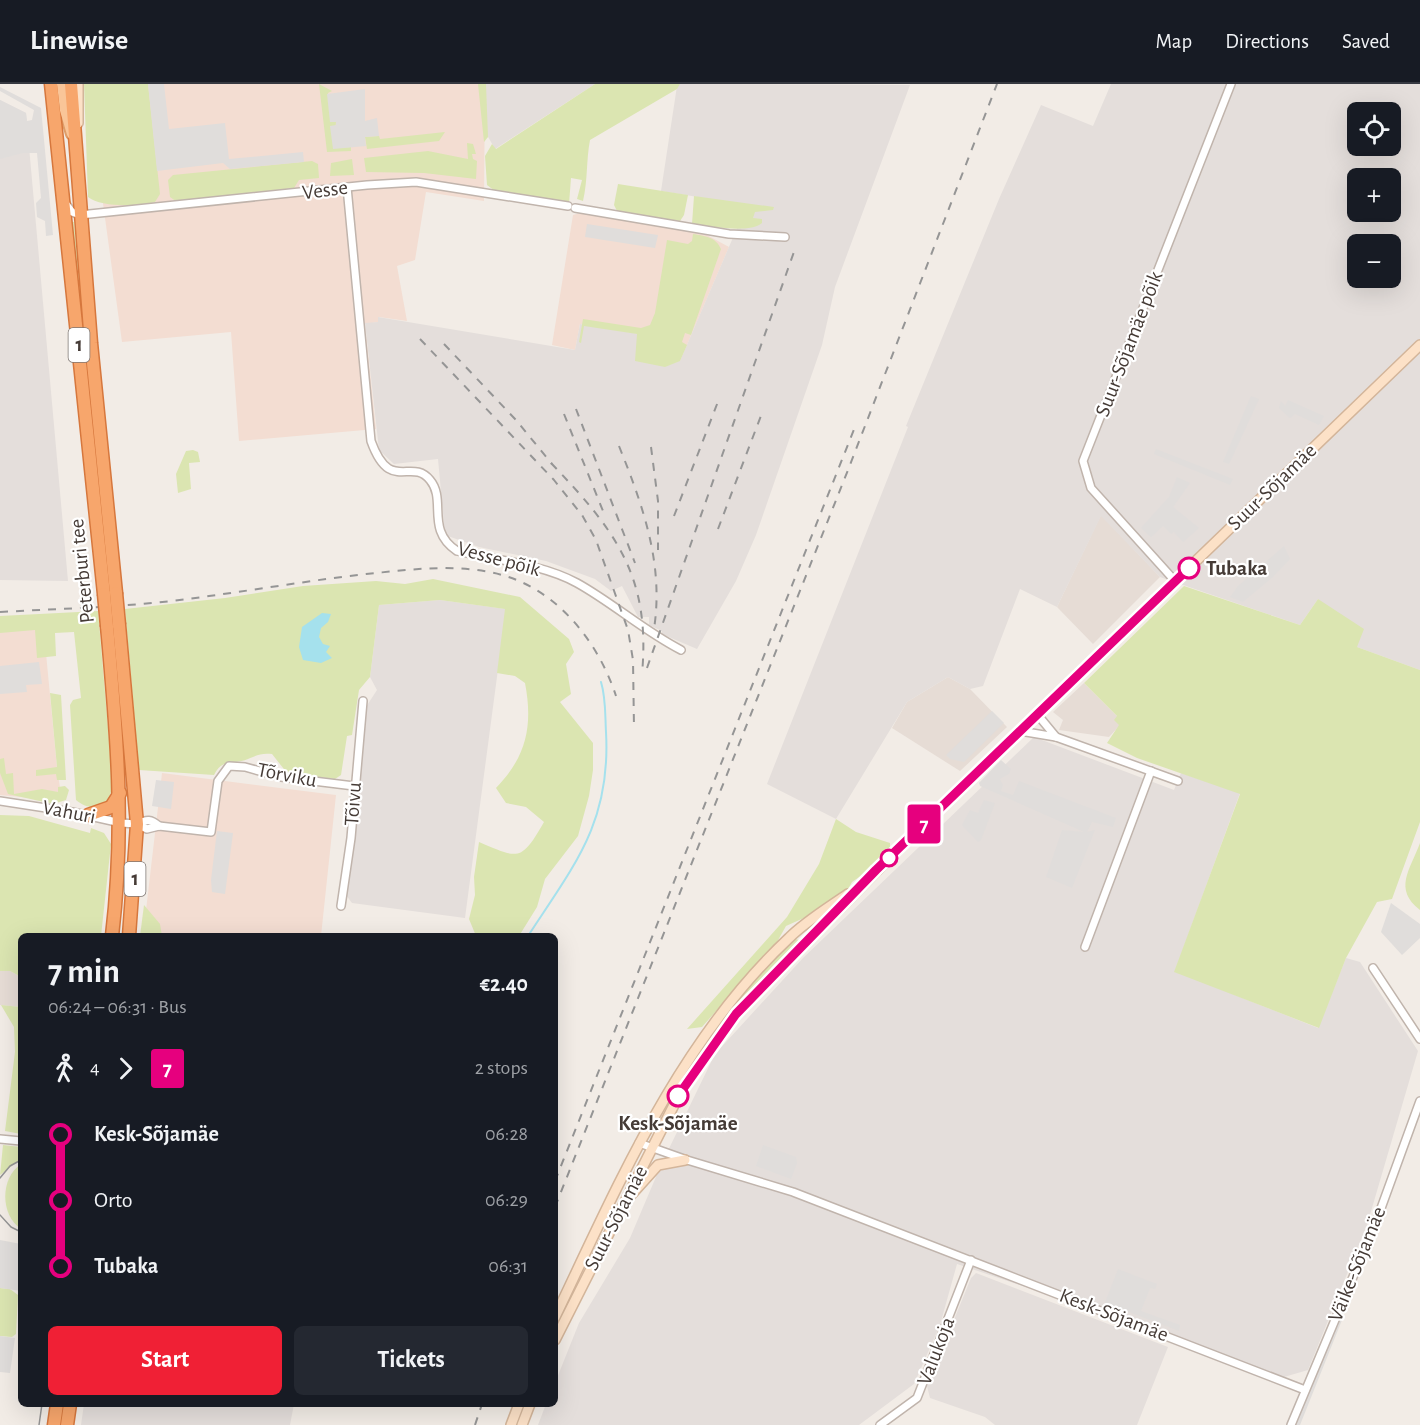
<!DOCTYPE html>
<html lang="en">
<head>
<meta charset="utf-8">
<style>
  body { margin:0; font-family:"Alegreya Sans",sans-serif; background:#242831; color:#f1f3f6; height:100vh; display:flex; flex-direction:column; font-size:22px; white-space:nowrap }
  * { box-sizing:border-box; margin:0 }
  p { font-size:20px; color:#9ea1a6 }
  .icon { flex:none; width:33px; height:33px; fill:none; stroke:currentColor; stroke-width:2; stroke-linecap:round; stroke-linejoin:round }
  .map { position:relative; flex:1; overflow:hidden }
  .sheet { position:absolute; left:18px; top:849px; width:540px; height:474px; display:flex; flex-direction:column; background:#171b24; border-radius:9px; box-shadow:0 6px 24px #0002 }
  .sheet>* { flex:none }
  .badge { padding:0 12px; border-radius:4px; font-size:21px; line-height:39px }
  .buttons { position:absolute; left:1347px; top:18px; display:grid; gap:12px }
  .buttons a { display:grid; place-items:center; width:54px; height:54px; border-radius:9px; background:#171b24; box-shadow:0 6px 24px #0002; font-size:30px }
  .map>.badge { position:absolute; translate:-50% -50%; box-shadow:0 0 0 3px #fff }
  .legs { display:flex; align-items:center; gap:9px; height:66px; padding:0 30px; font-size:20px }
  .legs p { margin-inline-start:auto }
  .overview { display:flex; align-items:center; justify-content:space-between; height:102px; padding:0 30px }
  h1 { font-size:33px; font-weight:700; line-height:45px }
  .cta { display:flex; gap:12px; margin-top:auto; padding:12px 30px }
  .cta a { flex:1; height:69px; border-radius:9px; background:#f02035; color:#fff; font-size:24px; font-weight:700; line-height:69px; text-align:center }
  .cta a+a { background:#242831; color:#f1f3f6 }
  ul { padding:0 30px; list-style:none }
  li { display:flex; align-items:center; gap:21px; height:66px; font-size:22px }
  li i { display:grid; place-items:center; width:9px; height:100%; margin:0 8px; background:currentColor }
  li i::after { content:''; width:15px; height:15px; margin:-8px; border:4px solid; border-radius:50%; background:#171b24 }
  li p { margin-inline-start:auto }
  li:first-child i { background:linear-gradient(#0000 50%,currentColor 0) }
  li:last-child i { background:linear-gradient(currentColor 50%,#0000 0) }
  header { display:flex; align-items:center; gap:36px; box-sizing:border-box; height:84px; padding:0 30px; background:#171b24; border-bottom:2px solid #363941 }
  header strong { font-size:28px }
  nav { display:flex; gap:33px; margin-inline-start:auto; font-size:21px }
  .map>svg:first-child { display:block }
  .residential { fill:#e6dcd5 }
  .commercial { fill:#f3ddd2 }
  .industrial { fill:#e4dedb; fill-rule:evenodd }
  .green { fill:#dbe5b1 }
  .parking { fill:#e0dddb }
  .water { fill:#a5e1ed }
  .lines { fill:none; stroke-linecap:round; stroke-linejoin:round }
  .stream { stroke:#a5e1ed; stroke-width:2 }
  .street-casing { stroke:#c0b4ac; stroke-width:10 }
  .secondary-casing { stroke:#d3b59a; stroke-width:12 }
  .primary-casing { stroke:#de9d69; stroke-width:14 }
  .highway-casing { stroke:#d6773d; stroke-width:15 }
  .street { stroke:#fff; stroke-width:7 }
  .secondary { stroke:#fce1c7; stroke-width:9 }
  .primary { stroke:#f9c598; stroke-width:10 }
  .highway { stroke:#f7a66c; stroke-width:12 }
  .tram { stroke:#959595; stroke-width:1.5 }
  .rail { stroke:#959595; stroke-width:2; stroke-dasharray:8 8; stroke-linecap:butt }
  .highway-bridge-casing { stroke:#d6773d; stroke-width:15; stroke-linecap:butt }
  .highway-bridge { stroke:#f7a66c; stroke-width:12 }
  .line-1-casing { stroke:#fff; stroke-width:14 }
  .line-1 { stroke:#e6007e; stroke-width:9 }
  .stop-1-dot { fill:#fff; stroke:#e6007e; stroke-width:3 }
  .labels { text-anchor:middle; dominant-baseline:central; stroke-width:4.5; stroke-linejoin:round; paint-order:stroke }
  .shield { fill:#fff; stroke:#7d7672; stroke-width:1.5 }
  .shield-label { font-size:20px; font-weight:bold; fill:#453b36 }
  .street-label { font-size:21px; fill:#453b36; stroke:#fff }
  .stop-label { font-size:21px; font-weight:bold; fill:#453b36; stroke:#fff; text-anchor:start }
</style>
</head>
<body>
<header>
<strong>Linewise</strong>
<nav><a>Map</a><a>Directions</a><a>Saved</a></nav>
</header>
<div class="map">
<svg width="1420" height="1341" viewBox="0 0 1420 1341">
  <rect width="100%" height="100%" fill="#f2ece6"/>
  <g class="residential">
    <polygon points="1101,431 1160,493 1093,560 1057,523"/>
    <polygon points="948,593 970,605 1007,643 960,687 892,644 907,618"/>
    <polygon points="1084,599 1117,632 1120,641 1109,653 1059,646 1063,636 1053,628"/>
    <polygon points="0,887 10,887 21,893 21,923 0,921"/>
  </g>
  <g class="commercial">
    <polygon points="92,0 485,0 484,117 426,108 415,176 397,182 407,237 379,233 378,238 365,240 376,345 239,357 231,248 122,258 102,112"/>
    <polygon points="580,129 705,150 729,163 680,277 639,250 580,240 575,266 552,261 573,131"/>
    <polygon points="43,538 57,684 62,717 0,711 0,542"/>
    <polygon points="162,689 336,711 321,852 143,852"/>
  </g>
  <g class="industrial">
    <polygon points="485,0 595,0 495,65 487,51"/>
    <polygon points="680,0 910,1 835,203 822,261 756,451 736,497 697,565 662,550 662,547 649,541 649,533 638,533 622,502 611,507 595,495 546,477 479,463 445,451 438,375 394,380 379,366 365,239 378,238 378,233 575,266 580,240 639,250 680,277 747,121 661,107 677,2"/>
    <path d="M 1111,0 L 1420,0 L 1420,586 L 1357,563 L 1318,515 L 1300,541 L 1160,493 L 1101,432 L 1057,523 L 1020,505 L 983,602 L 970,605 L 948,593 L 907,618 L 836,735 L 767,700 L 908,343 L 906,342 L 999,115 L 1041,21 L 1093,42 ZM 1358,28 L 1390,28 L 1390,62 L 1358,62 ZM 1358,94 L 1390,94 L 1390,128 L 1358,128 ZM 1358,160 L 1390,160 L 1390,194 L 1358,194 Z"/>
    <polygon points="0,16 26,29 68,497 0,496"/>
    <polygon points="440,516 506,525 465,834 352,819 346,811 359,726 356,710 366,623 377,606 370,593 379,521"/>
    <polygon points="1034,653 1174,706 1181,689 1240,709 1175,887 1318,944 1346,874 1360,878 1418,967 1367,1141 1308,1286 1284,1293 1193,1259 957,1180 940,1241 914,1300 859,1341 538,1341 546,1320 555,1320 555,1299 579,1239 630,1154 661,1081 715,970 803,874"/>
    <polygon points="976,1189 1168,1263 1137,1341 995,1341 985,1333 930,1314 927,1302 971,1194"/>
    <polygon points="84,1320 294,1320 290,1341 81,1341"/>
  </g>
  <g class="green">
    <path d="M 84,0 L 148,0 L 160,110 L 155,118 C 140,122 101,124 88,113 Z"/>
    <polygon points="319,0 332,7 328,9 331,38 336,38 333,64 351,63 351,67 327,68"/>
    <polygon points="478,0 486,0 488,53 484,58"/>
    <path d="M 595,0 L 680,0 L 677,5 L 590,56 C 586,77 588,96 583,117 L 577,115 L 582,96 L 571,94 L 569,120 L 495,107 L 487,101 L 485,72 L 492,60 L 496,65 Z"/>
    <polygon points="445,48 439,57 367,65 365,53 379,52 380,55"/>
    <polygon points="467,59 473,60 476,70 472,70 473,75 477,77 476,95 424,89 366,88 364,74 428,67 468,75"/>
    <polygon points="352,75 354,91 330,92 331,79"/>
    <polygon points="312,77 318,80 319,94 299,96 294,104 177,118 170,113 168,96 173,91"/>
    <polygon points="618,100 688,111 684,131 680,137 618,129 614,121"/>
    <path d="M 694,112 L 774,123 L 773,126 L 755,128 L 753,134 L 762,135 L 762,139 C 749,150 709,142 692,140 Z"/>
    <polygon points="71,138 74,138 111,510 108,510"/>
    <path d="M 693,150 C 705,152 716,153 721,165 L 691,251 L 685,249 L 682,258 L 687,261 L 680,277 L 665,283 L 635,277 L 637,250 L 584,242 L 581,259 L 579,258 L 583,235 L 641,244 L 650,241 L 655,229 L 667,156 L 688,160 L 692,157 Z"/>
    <polygon points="193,366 198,368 200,378 189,379 191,405 178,409 176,390 186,367"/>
    <path d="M 433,495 L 520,513 L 569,555 L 574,568 L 566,580 L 571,610 L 560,618 L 593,659 L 593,686 L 589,712 L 578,752 L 545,795 L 537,823 L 519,852 L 476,852 L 469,835 L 475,811 L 474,793 L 479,758 C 519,775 521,778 544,738 L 526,723 L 506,719 L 496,704 C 527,672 533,641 525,599 L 515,592 L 497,589 L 505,525 L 440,516 L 379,521 L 370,593 L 359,606 L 352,651 L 347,652 L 341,691 L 335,695 L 287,689 L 272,670 C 261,669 258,671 248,675 C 234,681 222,674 214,691 L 139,686 L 125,525 L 225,514 L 303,502 L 376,497 L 405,500 Z"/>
    <polygon points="1184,502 1300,541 1318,515 1364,545 1357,563 1420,586 1420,738 1392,815 1377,818 1346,874 1319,944 1174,888 1240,710 1137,674 1107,659 1119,641 1114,636 1117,632 1084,599"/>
    <path d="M 98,527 L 113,701 L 108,718 C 95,725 87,725 76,716 L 70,621 L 73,616 L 81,614 L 74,548 L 55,549 L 56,572 L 37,574 L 35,546 L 0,549 L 0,532 Z"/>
    <polygon points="50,609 61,611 66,696 57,696 56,690 36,692 36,686 57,683"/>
    <polygon points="4,674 6,690 13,689 14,710 42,705 58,708 58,703 65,702 69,706 66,716 53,720 8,710 0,689 0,675"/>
    <polygon points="0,731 29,732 90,749 91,744 104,749 111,760 101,852 21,852 21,893 10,887 0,887"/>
    <polygon points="836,735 856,748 890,759 890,764 882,770 872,784 852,798 847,807 815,829 786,842 777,858 702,943 687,945 787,833 819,780"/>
    <path d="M 1420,759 L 1420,826 C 1393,805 1410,786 1420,759 Z"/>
    <polygon points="144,821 160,840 162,852 140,852"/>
    <polygon points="795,855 799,856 799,861 738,921 716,951 712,952 741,910"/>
    <polygon points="1,921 21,923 21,1050 5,1047 15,968 14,943"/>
    <polygon points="3,1061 21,1063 21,1075 0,1091"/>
    <path d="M 21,1080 L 21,1145 C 0,1131 0,1094 21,1080 Z"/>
    <polygon points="0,1204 10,1205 18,1211 16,1250 12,1253 0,1252"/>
  </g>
  <g class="parking">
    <polygon points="148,0 164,0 169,45 225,39 229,75 303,68 304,78 230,85 223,79 157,87"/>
    <polygon points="0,3 41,24 53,151 46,152 45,137 37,133 36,119 41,114 37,69 23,69 0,75 0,16 26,29 27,37 32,36 34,26 0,7"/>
    <polygon points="365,5 365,37 377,34 379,52 365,53 366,62 333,65 330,42 336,41 336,38 330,38 327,10"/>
    <polygon points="587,140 658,151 655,164 585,153"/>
    <polygon points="1251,312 1259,315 1229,380 1223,378"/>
    <polygon points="1288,316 1324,332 1319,341 1295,330 1290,334 1279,324 1281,317 1285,322"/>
    <polygon points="1156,365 1233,395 1230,401 1154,370"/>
    <polygon points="1177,393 1190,399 1173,423 1199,444 1183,458 1174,448 1171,450 1163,442 1151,453 1141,444 1169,413"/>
    <polygon points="1284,462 1290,475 1273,493 1243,518 1230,513 1238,502"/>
    <polygon points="39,578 42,600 26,601 27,608 0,610 0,582"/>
    <polygon points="992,627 1004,639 964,678 950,675 946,671"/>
    <polygon points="1001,676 1011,685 1009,690 1000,695 1003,701 1001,707 1013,711 1019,697 1116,734 1113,743 1092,738 1087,748 1095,746 1072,804 1046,793 1062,746 1084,748 980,702 979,699"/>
    <polygon points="156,696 174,698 171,725 152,722"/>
    <polygon points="984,716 995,719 981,756 978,758 962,741 970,726 978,729"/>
    <polygon points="217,747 233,749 225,810 212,808 211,796"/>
    <polygon points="1391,819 1420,840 1420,854 1402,871 1381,848"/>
    <polygon points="763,1061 796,1073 797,1079 791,1095 756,1082"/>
    <polygon points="0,1156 21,1160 21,1207 0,1204"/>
    <polygon points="1118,1185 1157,1200 1155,1205 1150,1204 1141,1227 1180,1241 1179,1247 1105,1219"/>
    <polygon points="1338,1229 1344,1231 1300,1341 1291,1341"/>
    <polygon points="0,1252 15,1254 10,1289 0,1288"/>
  </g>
  <polygon class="water" points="322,529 331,530 328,538 321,544 319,553 323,560 330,562 326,568 332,574 321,579 303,576 299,563 302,543"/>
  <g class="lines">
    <path class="stream" d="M 528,852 C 575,780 611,738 606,648 C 605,631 606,614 601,598"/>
    <g class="street-casing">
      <g id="street">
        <path d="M 347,103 L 371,357 C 390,410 411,373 430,396 C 447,416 425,446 457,467 C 496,476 542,480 577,499 C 613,519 644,547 681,566"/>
        <polyline points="66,120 72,128 80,131 367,101 416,98 568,122"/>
        <polyline points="575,124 729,150 785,153"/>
        <polyline points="1175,497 1091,404 1083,377 1231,0"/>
        <polyline points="1037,630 1056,653"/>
        <polyline points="1020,647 1056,653 1178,697"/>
        <polyline points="0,717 72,728 121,739 137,740 147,745 159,742 211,748 218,697 229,682 245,683 281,693 354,702"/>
        <path d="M 137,740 C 147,735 151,735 159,742"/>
        <polyline points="341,822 351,754 363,617"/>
        <polyline points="1085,863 1151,687"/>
        <polyline points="1373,884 1420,955"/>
        <polyline points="0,1055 21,1057"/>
        <polyline points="639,1059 687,1076 793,1108 1305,1306"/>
        <polyline points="880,1341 917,1314 971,1176"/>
        <polyline points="1291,1341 1376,1138 1420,1017"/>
      </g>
    </g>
    <g class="secondary-casing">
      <g id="secondary">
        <polyline points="78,39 78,0"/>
        <polyline points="631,1111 658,1081 685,1076"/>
        <path d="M 555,1233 C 619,1099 679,957 789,854 C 806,837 828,824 848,810"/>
        <polyline points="555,1256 678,1013 736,930 919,744 1420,261"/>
        <polyline points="511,1341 519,1320"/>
        <polyline points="522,1341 530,1320"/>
      </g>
    </g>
    <g class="primary-casing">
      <polyline id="primary" points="62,0 65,26 72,50"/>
    </g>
    <g class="highway-casing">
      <g id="highway">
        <polyline points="51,0 104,510"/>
        <polyline points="71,0 91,259 116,509"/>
        <polyline points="119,541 137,740 129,852"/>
        <path d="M 107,542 C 117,650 125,743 112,852"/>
        <polyline points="88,731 111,723 120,709"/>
        <polyline points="54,1341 57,1320"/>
        <polyline points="67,1341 70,1320"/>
      </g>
    </g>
    <use href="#street" class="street"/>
    <use href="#secondary" class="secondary"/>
    <use href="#primary" class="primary"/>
    <use href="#highway" class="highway"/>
    <g class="tram">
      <polyline points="0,1094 10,1082 21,1076"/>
      <polyline points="0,1131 11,1143 21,1148"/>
      <polyline points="39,1341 42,1320"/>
    </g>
    <g class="rail">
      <polyline points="420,255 554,396 582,431 596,456 628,546 633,576 634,644"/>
      <polyline points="444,260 516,336 552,380"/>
      <polyline points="576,325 635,479"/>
      <polyline points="564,330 605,432"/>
      <path d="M 619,362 C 643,422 664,480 654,545"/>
      <polyline points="651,363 658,417 658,466"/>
      <path d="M 551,379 C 615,446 651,492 642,590"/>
      <polyline points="674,432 719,315"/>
      <polyline points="718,445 762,329"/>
      <path d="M 0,528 C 70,524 139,523 209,512 C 261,505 313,496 366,490 C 407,486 448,480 489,488 C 552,499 597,554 616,612"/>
      <polyline points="647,584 795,165"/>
      <polyline points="555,1097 855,343"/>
      <polyline points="555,1123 848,386 997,0"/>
      <polyline points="475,1341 482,1320"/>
    </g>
    <g class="highway-bridge-casing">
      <g id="highway-bridge">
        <polyline points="116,509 119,541"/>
        <polyline points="104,510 107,542"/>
      </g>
    </g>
    <use href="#highway-bridge" class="highway-bridge"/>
  </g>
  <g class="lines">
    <g class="line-1-casing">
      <polyline id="line-1" points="678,1012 736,930 876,786 1189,484"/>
    </g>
    <use href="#line-1" class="line-1"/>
  </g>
  <g class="stop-1-dot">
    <circle cx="1189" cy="484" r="10"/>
    <circle cx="889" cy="774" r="8"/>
    <circle cx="678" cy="1012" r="10"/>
  </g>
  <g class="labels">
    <g class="shield">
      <rect x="68.5" y="244" width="21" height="34" rx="4.5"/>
      <rect x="124.5" y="778" width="21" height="34" rx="4.5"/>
    </g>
    <g class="shield-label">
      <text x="79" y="261">1</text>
      <text x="135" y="795">1</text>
    </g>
    <g class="street-label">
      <text transform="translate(325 106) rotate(-7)">Vesse</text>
      <text transform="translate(1129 260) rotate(-69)">Suur-Sõjamäe põik</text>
      <text transform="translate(1272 403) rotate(-44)">Suur-Sõjamäe</text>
      <text transform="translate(499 475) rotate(15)">Vesse põik</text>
      <text transform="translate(82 487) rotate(-96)">Peterburi tee</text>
      <text transform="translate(287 691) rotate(11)">Tõrviku</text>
      <text transform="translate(353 720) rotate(-86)">Tõivu</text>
      <text transform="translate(69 728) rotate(11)">Vahuri</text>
      <text transform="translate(616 1134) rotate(-63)">Suur-Sõjamäe</text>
      <text transform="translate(1357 1180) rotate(-68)">Väike-Sõjamäe</text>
      <text transform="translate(1114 1231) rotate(21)">Kesk-Sõjamäe</text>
      <text transform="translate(936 1267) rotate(-69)">Valukoja</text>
    </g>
    <g class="stop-label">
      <text x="1206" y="484">Tubaka</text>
      <text x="678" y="1039" text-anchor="middle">Kesk-Sõjamäe</text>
    </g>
  </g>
</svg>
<div class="buttons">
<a><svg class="icon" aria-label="locate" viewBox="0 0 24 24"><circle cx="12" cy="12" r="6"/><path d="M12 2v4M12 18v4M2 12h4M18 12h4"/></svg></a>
<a>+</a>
<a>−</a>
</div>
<b class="badge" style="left:924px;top:740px;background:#e6007e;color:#fff">7</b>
<section class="sheet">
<div class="overview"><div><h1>7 min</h1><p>06:24 – 06:31 · Bus</p></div><b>€2.40</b></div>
<div class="legs"><svg class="icon" aria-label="walk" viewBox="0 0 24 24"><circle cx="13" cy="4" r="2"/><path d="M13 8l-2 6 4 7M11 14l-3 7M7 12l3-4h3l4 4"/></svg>4<svg class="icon" aria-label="forward" viewBox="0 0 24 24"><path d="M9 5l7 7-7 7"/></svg><b class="badge" style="background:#e6007e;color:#fff">7</b><p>2 stops</p></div>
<ul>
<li><i style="color:#e6007e"></i><b>Kesk-Sõjamäe</b><p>06:28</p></li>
<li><i style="color:#e6007e"></i><span>Orto</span><p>06:29</p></li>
<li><i style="color:#e6007e"></i><b>Tubaka</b><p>06:31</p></li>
</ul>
<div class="cta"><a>Start</a><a>Tickets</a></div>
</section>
</div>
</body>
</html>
